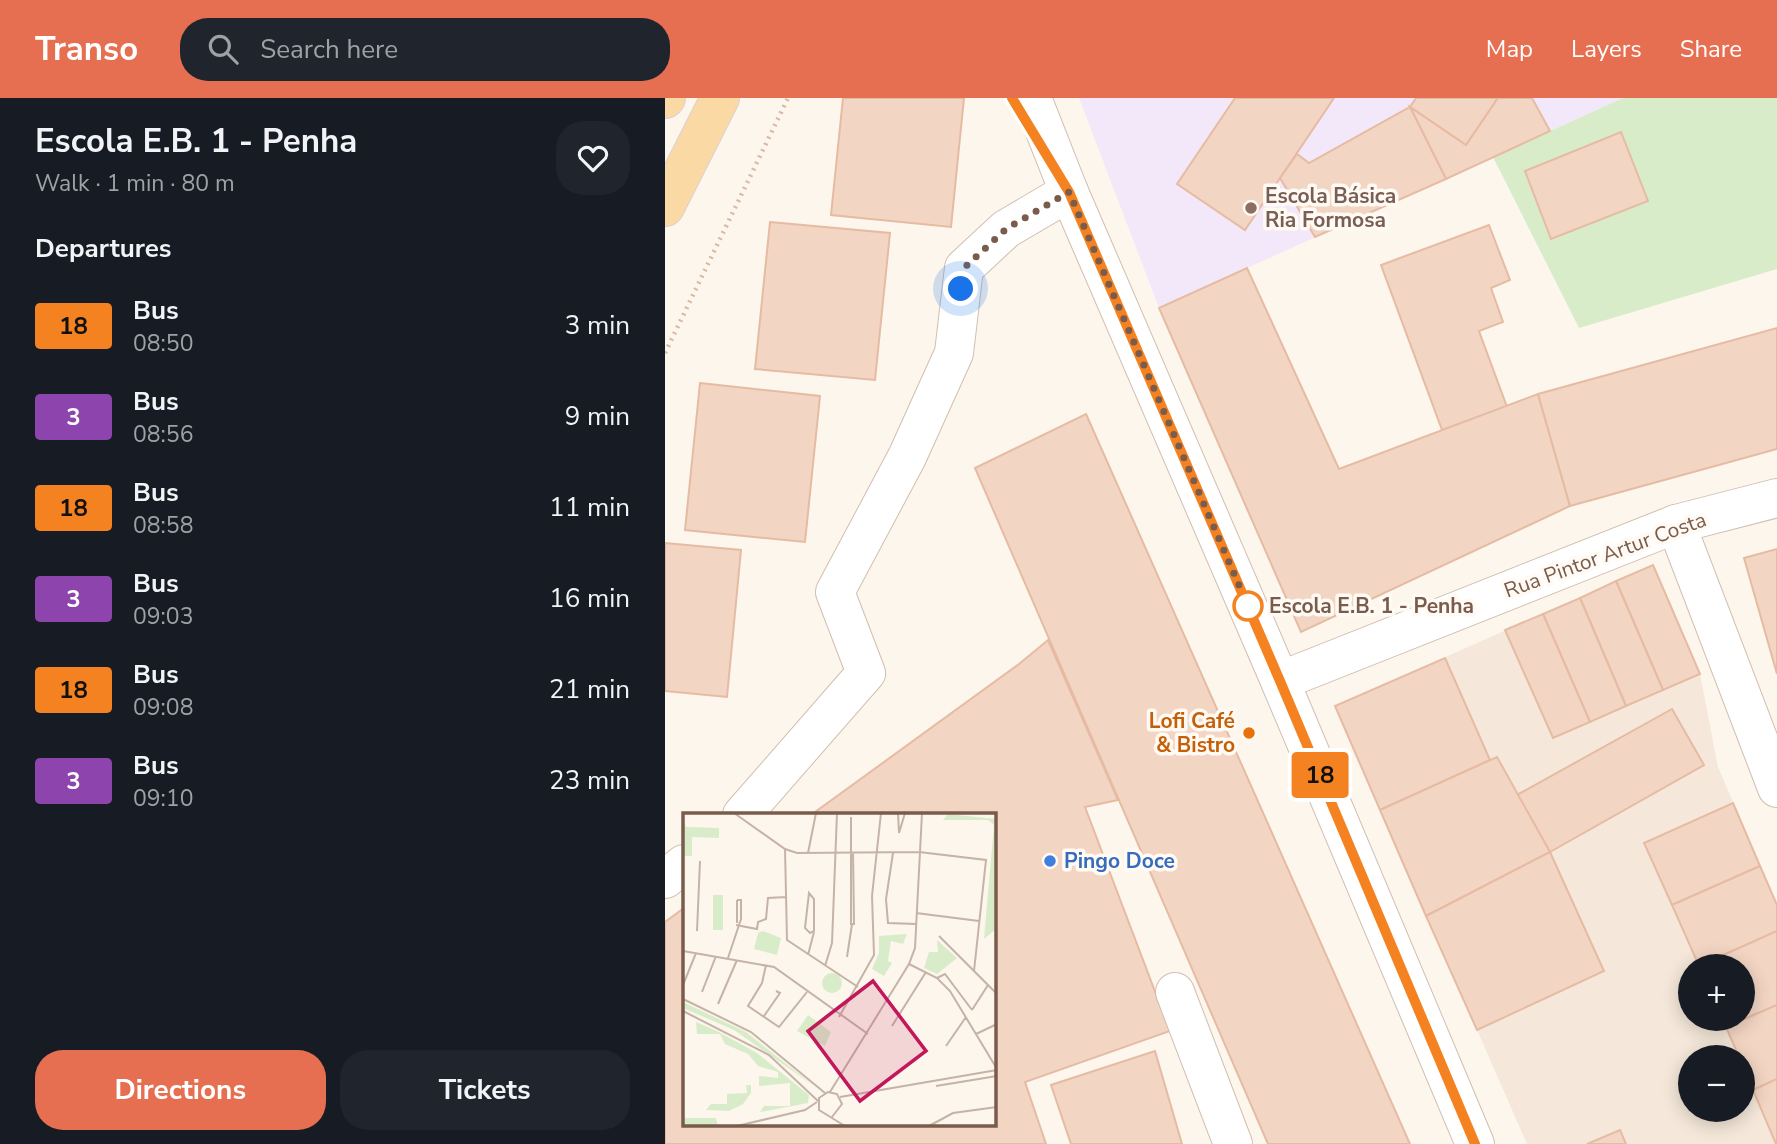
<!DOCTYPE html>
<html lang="en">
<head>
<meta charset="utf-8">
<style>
  body { margin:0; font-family:"Nunito Sans",sans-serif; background:#20242c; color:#f1f3f6; height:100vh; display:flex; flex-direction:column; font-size:26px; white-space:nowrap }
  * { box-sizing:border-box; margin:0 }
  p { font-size:23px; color:#9ea1a6 }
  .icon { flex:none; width:38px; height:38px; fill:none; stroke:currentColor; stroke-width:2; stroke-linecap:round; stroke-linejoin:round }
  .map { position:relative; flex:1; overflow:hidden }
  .drawer { display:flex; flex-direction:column; background:#171b24; width:665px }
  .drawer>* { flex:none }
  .badge { padding:0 14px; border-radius:5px; font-size:24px; line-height:46px }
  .fabs { position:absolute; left:1013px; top:856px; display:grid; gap:14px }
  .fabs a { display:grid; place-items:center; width:77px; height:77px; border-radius:50%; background:#171b24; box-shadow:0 4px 18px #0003; font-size:35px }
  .you { position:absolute; width:35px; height:35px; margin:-18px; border:5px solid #fff; border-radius:50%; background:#1a73e8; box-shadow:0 0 0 10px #1a73e833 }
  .map>.badge { position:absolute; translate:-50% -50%; box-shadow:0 0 0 4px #fff }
  h2 { padding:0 35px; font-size:26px; line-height:63px }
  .round { display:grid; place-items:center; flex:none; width:74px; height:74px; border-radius:28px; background:#20242c }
  .head { display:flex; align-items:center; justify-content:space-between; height:119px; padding:0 35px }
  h1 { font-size:33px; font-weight:700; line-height:52px }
  .button { display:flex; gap:14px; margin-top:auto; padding:14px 35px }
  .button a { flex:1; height:80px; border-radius:28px; background:#e76f51; color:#fff; font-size:28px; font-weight:700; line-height:80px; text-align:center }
  .button a+a { background:#20242c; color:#f1f3f6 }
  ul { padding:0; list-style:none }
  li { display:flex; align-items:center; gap:21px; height:91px; padding:0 35px }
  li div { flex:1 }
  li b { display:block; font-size:26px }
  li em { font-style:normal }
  li .badge { min-width:77px; font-weight:700; text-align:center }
  header { display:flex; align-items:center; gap:42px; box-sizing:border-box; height:98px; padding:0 35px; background:#e76f51; color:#fff }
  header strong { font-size:33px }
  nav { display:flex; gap:38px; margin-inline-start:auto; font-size:24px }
  .search { width:490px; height:63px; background:#20242c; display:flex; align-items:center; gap:18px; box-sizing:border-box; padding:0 24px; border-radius:28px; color:#9ea1a6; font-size:26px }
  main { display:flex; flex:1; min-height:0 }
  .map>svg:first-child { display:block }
  .residential { fill:#f5e8da; fill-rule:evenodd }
  .education { fill:#f3e8fa }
  .green { fill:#d8ecc9 }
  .building { fill:#f3d5c3; stroke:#e6bba3; stroke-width:2 }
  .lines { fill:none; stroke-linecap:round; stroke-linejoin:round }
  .minor-casing { stroke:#d1beb0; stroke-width:40 }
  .major-casing { stroke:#dad1cd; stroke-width:40 }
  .path { stroke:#d9b8a5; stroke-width:4.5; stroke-dasharray:2 5; stroke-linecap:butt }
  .minor { stroke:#fff; stroke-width:38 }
  .major { stroke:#fbd9a5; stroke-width:38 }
  .line-casing { stroke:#fff; stroke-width:16 }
  .line { stroke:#f58220; stroke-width:10 }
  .walk { stroke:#7a5c4d; stroke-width:7; stroke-dasharray:0 12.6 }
  .education-dot { fill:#8d6e63; stroke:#fffaf3; stroke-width:2.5 }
  .stop-dot { fill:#fff; stroke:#f58220; stroke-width:3.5 }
  .food-dot { fill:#e8710a; stroke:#fffaf3; stroke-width:2.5 }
  .shop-dot { fill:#3f7fe0; stroke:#fffaf3; stroke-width:2.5 }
  .labels { text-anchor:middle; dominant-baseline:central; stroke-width:7; stroke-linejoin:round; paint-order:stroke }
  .education-label { font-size:21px; font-weight:bold; fill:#785e54; stroke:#fffaf3; text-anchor:start }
  .street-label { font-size:21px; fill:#7a5c4d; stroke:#fffaf3 }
  .stop-label { font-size:21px; font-weight:bold; fill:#7a5c4d; stroke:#fffaf3; text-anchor:start }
  .food-label { font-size:21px; font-weight:bold; fill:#c56008; stroke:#fffaf3; text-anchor:end }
  .shop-label { font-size:21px; font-weight:bold; fill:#366cbe; stroke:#fffaf3; text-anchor:start }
  .inset-road { fill:none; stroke:#c5b3a7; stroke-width:2 }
  .view { fill:#c2185b; fill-opacity:0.15; stroke:#c2185b; stroke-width:3.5 }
  .inset-edge { fill:none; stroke:#7a5c4d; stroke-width:3.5 }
</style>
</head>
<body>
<header>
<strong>Transo</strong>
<div class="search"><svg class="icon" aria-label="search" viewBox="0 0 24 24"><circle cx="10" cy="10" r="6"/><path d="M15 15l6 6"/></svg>Search here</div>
<nav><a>Map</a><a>Layers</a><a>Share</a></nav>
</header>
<main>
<section class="drawer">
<div class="head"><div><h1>Escola E.B. 1 - Penha</h1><p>Walk · 1 min · 80 m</p></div><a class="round"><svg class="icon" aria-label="heart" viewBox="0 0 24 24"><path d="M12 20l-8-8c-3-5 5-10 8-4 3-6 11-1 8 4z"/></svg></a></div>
<h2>Departures</h2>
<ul>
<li><span class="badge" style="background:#f58220;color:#111">18</span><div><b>Bus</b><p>08:50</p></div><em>3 min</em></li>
<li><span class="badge" style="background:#8e44ad;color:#fff">3</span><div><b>Bus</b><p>08:56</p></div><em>9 min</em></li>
<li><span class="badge" style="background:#f58220;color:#111">18</span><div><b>Bus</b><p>08:58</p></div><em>11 min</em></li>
<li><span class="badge" style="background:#8e44ad;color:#fff">3</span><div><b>Bus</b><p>09:03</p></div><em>16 min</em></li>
<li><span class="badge" style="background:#f58220;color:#111">18</span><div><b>Bus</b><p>09:08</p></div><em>21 min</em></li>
<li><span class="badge" style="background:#8e44ad;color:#fff">3</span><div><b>Bus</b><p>09:10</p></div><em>23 min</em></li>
</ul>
<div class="button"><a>Directions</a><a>Tickets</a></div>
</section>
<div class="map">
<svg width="1112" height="1046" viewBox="0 0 1112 1046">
  <rect width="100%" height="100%" fill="#fdf6ec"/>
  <path class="residential" d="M 988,467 L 1035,576 L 1053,669 L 1112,806 L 1112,1046 L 862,1046 L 670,608 ZM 1026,868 L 1078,868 L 1078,920 L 1026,920 ZM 1026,959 L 1078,959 L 1078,1012 L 1026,1012 Z"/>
  <polygon class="education" points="414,0 958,0 494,210"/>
  <polygon class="green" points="958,0 1112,0 1112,171 914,230 828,59"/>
  <g class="building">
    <polygon points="178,0 299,0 286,129 166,117"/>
    <polygon points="570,0 669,0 580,132 512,86"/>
    <polygon points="751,0 833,0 801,47 745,9"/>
    <polygon points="833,0 867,0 885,33 781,81 745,9 801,47"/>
    <polygon points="745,9 781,81 650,139 615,80 632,56 644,65"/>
    <polygon points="956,34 983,103 886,141 860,73"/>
    <polygon points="105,124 225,135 210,282 90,271"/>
    <polygon points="824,127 845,182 826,190 838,224 814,233 842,309 777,332 716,167"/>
    <polygon points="582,170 674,371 873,296 905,408 636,534 494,210"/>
    <polygon points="1112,230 1112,351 905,408 873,296"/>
    <polygon points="35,285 155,298 140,444 20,432"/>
    <polygon points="421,316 745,1046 603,1046 310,370"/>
    <polygon points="0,445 76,452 62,599 0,593"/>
    <polygon points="1112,451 1112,576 1079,460"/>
    <polygon points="988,467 1035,576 998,592 951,483"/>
    <polygon points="951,483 998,592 961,608 915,500"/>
    <polygon points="915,500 961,608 925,624 878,516"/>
    <polygon points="878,516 925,624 888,640 840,532"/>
    <polygon points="383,542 453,702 420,709 505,933 360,984 381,1046 0,1046 0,824 19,810 19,1027 329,1027 329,717 146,717 354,566"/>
    <polygon points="780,560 825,662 715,712 670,608"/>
    <polygon points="1007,611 1039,667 885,754 852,697"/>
    <polygon points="832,659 885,754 761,818 715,712"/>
    <polygon points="1068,705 1095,768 1007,807 979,745"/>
    <polygon points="885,754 939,873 812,932 761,818"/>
    <polygon points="1095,768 1112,807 1112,833 1034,868 1007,807"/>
    <polygon points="1112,833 1112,907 1061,929 1057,920 1078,920 1078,868 1034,868"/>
    <polygon points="1112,907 1112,981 1088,992 1078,969 1078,959 1074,959 1061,929"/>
    <polygon points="490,953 517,1046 406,1046 386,987"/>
    <polygon points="1112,981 1112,1046 1111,1046 1088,992"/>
    <polygon points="955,1032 961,1046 922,1046"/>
  </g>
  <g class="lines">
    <g class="minor-casing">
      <g id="minor">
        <polyline points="367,0 404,94 615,583 810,1046"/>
        <polyline points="1011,426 1112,690"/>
        <polyline points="615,583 1011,426 1112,400"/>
        <polyline points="77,717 201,575 170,494 242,359 289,255 299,170 341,131 404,94"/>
        <polyline points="0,781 19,766"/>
        <polyline points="510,894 568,1046"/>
      </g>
    </g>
    <g class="major-casing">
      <g id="major">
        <polyline points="0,1 1,0"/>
        <polyline points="0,109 55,0"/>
      </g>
    </g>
    <polyline class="path" points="0,255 123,0"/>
    <use href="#minor" class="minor"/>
    <use href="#major" class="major"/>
  </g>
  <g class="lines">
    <g class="line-casing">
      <polyline id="line" points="347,0 404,94 615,583 810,1046"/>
    </g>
    <use href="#line" class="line"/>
    <polyline class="walk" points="296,191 299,170 341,131 404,94 583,508"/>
  </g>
  <circle class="education-dot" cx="586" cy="110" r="7"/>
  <circle class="stop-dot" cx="583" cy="508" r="14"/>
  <circle class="food-dot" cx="584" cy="635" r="7"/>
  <circle class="shop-dot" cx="385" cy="763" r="7"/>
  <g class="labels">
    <g class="education-label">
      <text x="600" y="98">Escola Básica<tspan x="600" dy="24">Ria Formosa</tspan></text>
    </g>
    <g class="street-label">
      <text transform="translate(940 457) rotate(-20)">Rua Pintor Artur Costa</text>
    </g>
    <g class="stop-label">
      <text x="604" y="508">Escola E.B. 1 - Penha</text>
    </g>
    <g class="food-label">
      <text x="570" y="623">Lofi Café<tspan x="570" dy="24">&amp; Bistro</tspan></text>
    </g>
    <g class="shop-label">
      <text x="399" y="763">Pingo Doce</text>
    </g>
  </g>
  <g transform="translate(18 715)">
    <rect width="313" height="313" fill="#fdf6ec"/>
    <path d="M 265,1 L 313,6 L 313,116 L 301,126 L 311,12 L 305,7 L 260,7 ZM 0,5 L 3,14 L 36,15 L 36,25 L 9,24 L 9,43 L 0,43 ZM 30,82 L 40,82 L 40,117 L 30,117 ZM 80,118 L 98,125 L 94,142 L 71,136 L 75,120 ZM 224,121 L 220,131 L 208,128 L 205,148 L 209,150 L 201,163 L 189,156 L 196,140 L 196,123 ZM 254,127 L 274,145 L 254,161 L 241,155 L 246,139 L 255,139 ZM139 170a10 10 0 1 1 20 0a10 10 0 1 1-20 0ZM 0,189 L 63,219 L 131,273 L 51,217 L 0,195 ZM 125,202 L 148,219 L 142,233 L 114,218 ZM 13,209 L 34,218 L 74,240 L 126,282 L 125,290 L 77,299 L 81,293 L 107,293 L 107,270 L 76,273 L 76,263 L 95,265 L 95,259 L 75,253 L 65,241 L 42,231 L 37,221 L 14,221 ZM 63,272 L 68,272 L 68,280 L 60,291 L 46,298 L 23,297 L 28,291 L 44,291 L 44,281 L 64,280 ZM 0,305 L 33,305 L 35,313 L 0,313 Z" fill="#d8ecc9"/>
    <path class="inset-road" d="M 51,0 L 102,36 L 114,40 L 236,39 L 303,47 L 291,158M 215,0 L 216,20 L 222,0M 168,4 L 168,111 L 171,111 L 170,39M 102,36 L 104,127 L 175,174M 125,40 L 133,0M 210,40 L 203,86 L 205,110 L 233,111M 126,80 L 131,86 L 131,118 L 127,120 L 122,115 ZM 233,100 L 296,108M 54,110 L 54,87M 53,112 L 74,116 L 75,109 L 83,106 L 85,85 L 103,84M 14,118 L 17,48M 256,123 L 314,181M 0,138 L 91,154 L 185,221M 125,142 L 131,119M 164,144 L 169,111M 45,145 L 58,106 L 58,87 L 54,87M 226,151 L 254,165 L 267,178 L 314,256M 83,152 L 79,170 L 65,193 L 96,214 L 124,179M 142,153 L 149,130 L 154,0M 254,165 L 262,161 L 289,197M 0,172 L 13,140M 19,179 L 33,143M 0,186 L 68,219 L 142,280M 35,191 L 54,147M 289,197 L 305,172M 0,198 L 86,242 L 135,288M 81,203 L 97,180 L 93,178M 156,204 L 191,142 L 189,83 L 198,0M 209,213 L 243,159M 293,221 L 314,211M 263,233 L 283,204M 253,273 L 314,263M 147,279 L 226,151 L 232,135 L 239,0M 157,284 L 314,257M 149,304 L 159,291 L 154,281 L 145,279 L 136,285 L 136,297 L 162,313M 54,313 L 122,297 L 134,289M 246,313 L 270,300 L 314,294"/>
    <path class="view" d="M 190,168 L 243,238 L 177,288 L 125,218 Z"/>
    <rect width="313" height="313" class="inset-edge"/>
  </g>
</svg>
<div class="fabs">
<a>+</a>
<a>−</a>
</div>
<div class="you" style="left:296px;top:191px"></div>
<b class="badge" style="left:655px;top:677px;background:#f58220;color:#111">18</b>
</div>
</main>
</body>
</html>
